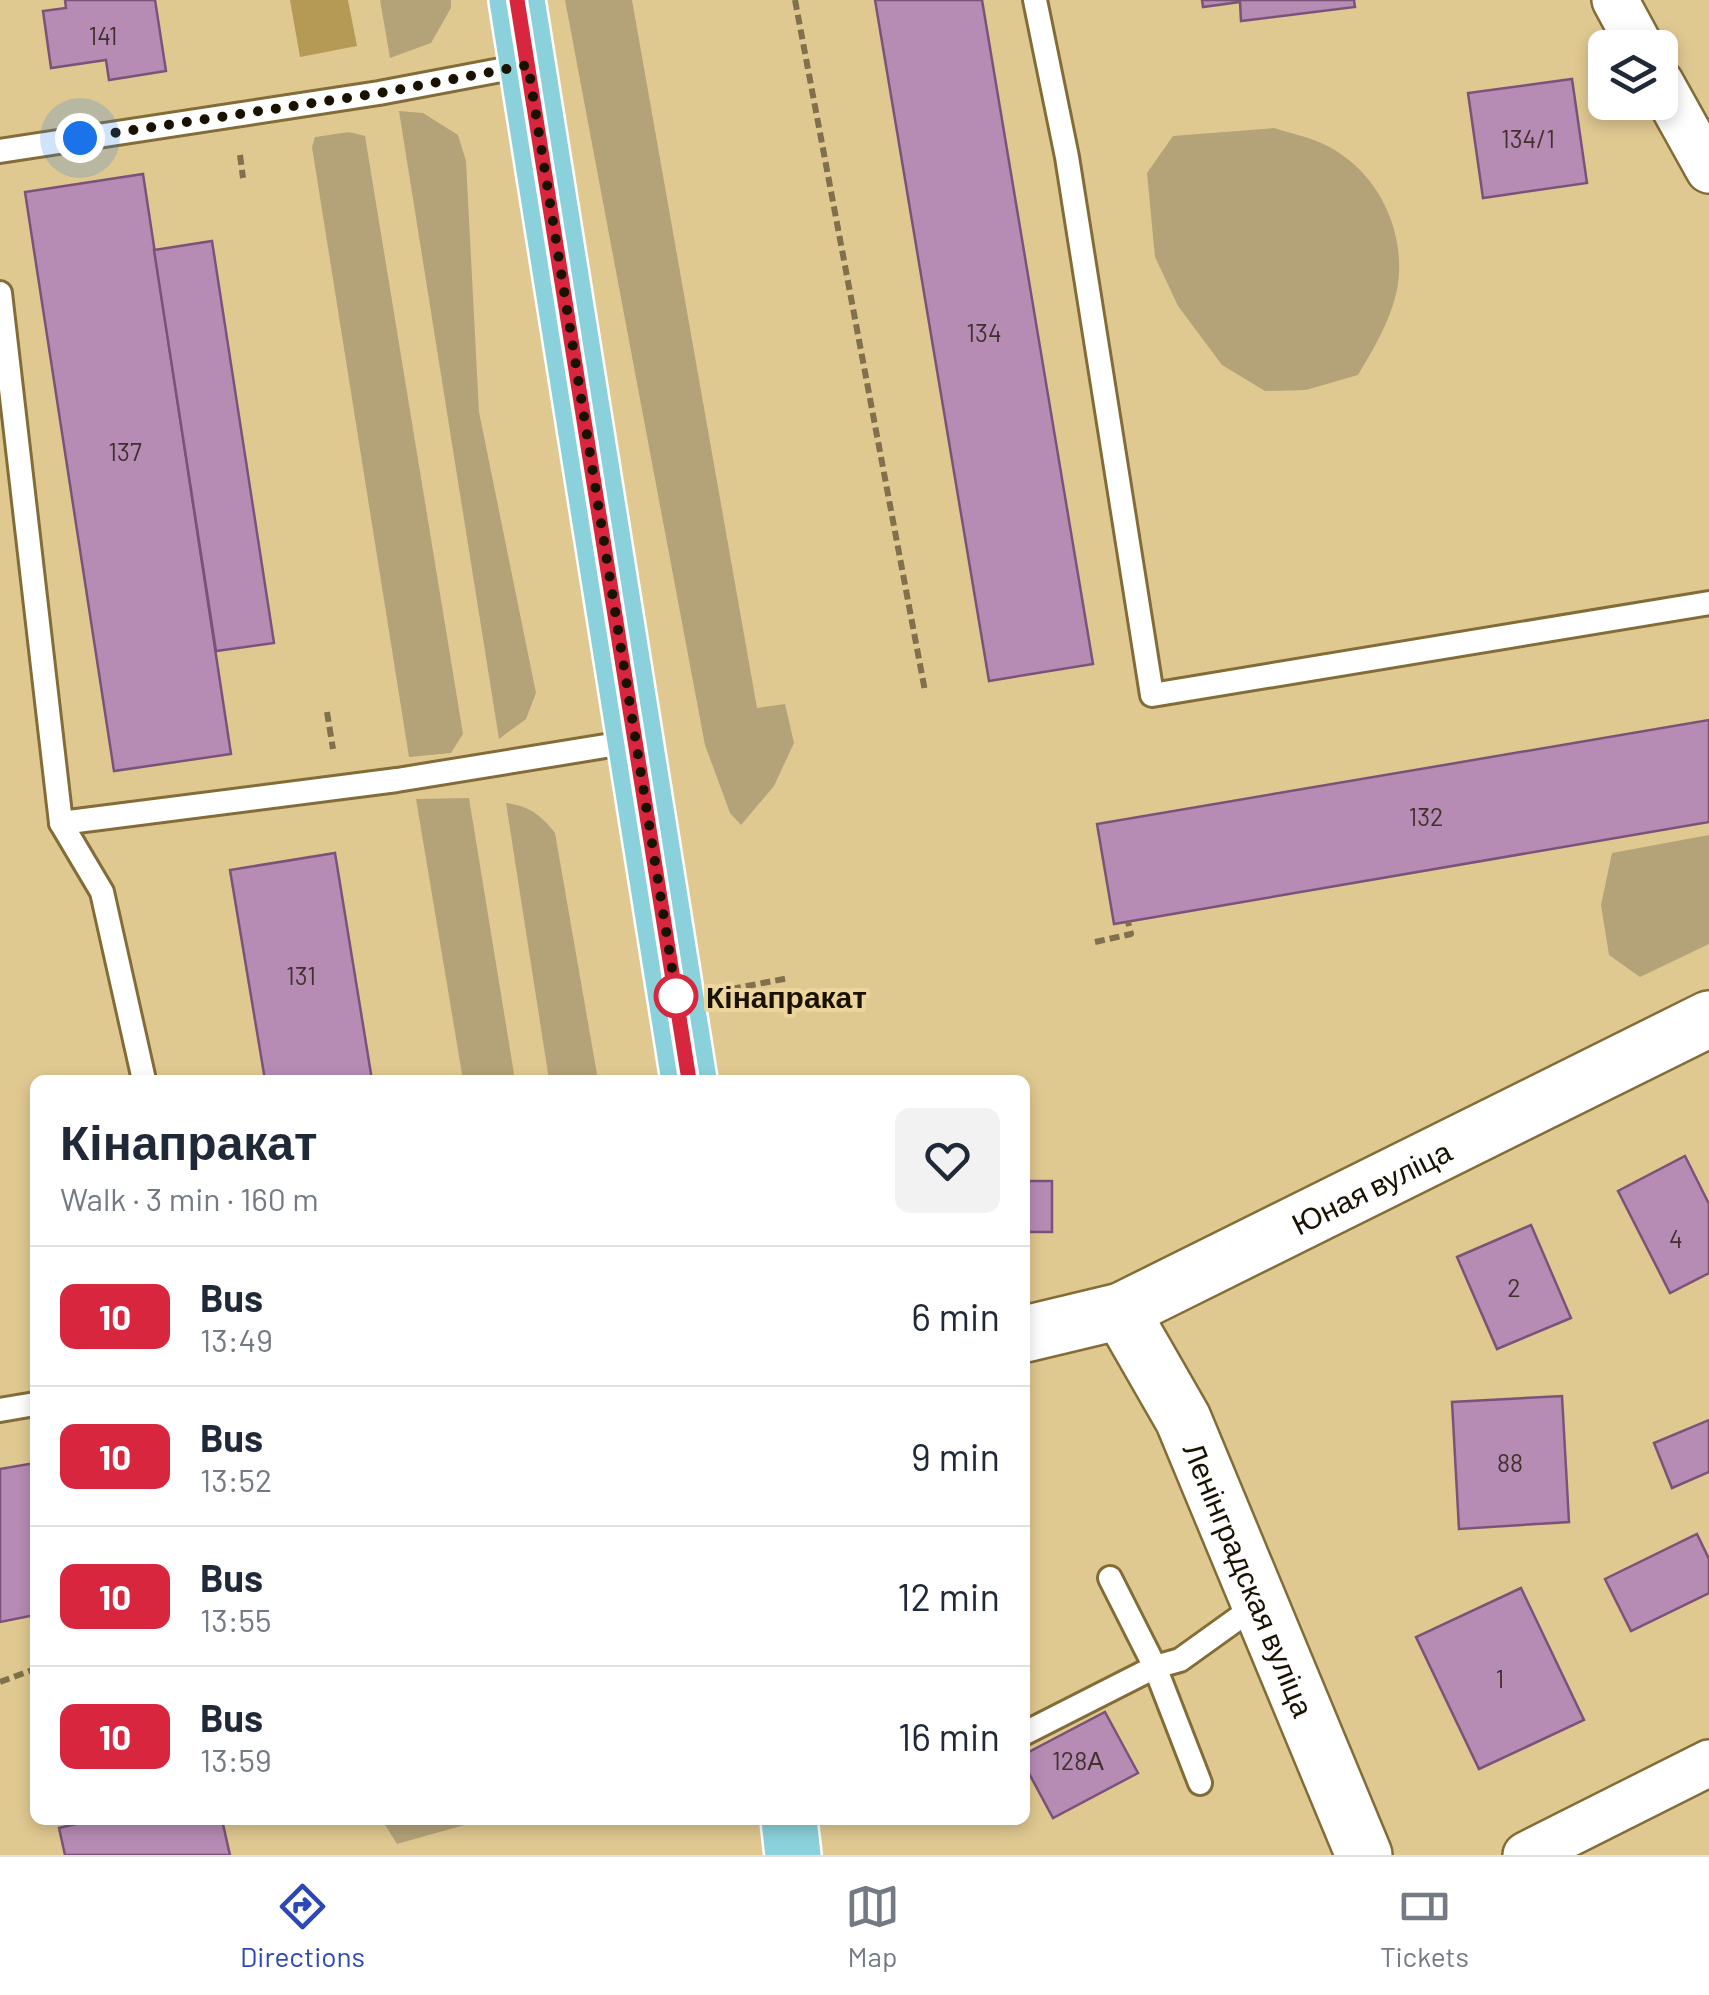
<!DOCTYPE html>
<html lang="en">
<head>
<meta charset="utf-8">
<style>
  body { margin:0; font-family:Barlow,sans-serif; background:#f2f2f3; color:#1f2937; height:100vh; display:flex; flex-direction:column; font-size:38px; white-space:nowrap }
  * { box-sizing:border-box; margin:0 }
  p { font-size:32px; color:#747a83 }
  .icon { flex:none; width:55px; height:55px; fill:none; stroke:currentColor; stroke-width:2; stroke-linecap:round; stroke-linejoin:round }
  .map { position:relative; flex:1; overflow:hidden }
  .drawer { position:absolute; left:30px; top:1075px; width:1000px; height:750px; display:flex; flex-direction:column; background:#fff; border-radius:15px; box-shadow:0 5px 15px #0003 }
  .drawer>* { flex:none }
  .badge { padding:0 20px; border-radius:15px; font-size:35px; line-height:65px }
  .tools { position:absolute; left:1588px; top:30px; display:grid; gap:20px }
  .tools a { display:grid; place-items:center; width:90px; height:90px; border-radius:15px; background:#fff; box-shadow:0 5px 15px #0003; font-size:50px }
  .you { position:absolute; width:50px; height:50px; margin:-25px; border:8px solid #fff; border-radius:50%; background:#1a73e8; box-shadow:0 0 0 15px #1a73e833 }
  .map>.badge { position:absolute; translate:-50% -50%; box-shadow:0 0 0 5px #fff }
  .round { display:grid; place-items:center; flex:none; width:105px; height:105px; border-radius:15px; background:#f2f2f3 }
  .head { display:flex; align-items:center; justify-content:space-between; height:170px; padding:0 30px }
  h1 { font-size:48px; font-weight:700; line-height:75px }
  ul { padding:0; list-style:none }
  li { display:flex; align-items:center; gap:30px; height:140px; padding:0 30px; border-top:2px solid #e0e1e3 }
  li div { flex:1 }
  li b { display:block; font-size:38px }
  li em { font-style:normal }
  li .badge { min-width:110px; font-weight:700; text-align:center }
  .menu { display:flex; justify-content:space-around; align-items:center; height:140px; border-top:2px solid #e0e1e3; background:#fff; font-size:28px; color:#747a83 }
  .menu a { display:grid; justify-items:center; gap:5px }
  .menu .current { color:#2d47b7 }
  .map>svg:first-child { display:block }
  .green { fill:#b4a378 }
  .forest { fill:#b59a56 }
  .building { fill:#b68bb4; stroke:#7b5379; stroke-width:2.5 }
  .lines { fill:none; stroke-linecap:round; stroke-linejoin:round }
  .service-casing { stroke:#826c37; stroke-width:28 }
  .minor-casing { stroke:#826c37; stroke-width:50 }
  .tertiary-casing { stroke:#826c37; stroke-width:60 }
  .primary-casing { stroke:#fff; stroke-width:60 }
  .path { stroke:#80704b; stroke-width:6; stroke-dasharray:10 5; stroke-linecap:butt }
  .service { stroke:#fff; stroke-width:22 }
  .minor { stroke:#fff; stroke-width:45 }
  .tertiary { stroke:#fff; stroke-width:55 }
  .primary { stroke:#8bd1db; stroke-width:55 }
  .line-casing { stroke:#fff; stroke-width:22 }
  .line { stroke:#d7263d; stroke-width:15 }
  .walk { stroke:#1a1200; stroke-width:10; stroke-dasharray:0 18 }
  .stop-dot { fill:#fff; stroke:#d7263d; stroke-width:5 }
  .labels { text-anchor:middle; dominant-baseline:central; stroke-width:8; stroke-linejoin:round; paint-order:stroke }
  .number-label { font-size:25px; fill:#41302d }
  .stop-label { font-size:30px; font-weight:bold; fill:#1a1200; stroke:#edd69d; text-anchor:start }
  .street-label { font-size:30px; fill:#1a1200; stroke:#edd69d }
</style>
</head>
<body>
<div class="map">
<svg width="1709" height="1855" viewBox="0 0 1709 1855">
  <rect width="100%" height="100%" fill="#e0c991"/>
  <g class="green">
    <polygon points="380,0 451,0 451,8 431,43 390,58"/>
    <polygon points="565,0 632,0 757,708 785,704 794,743 774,786 741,825 730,813 705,745"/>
    <polygon points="399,111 423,113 458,135 466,161 479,412 536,693 526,719 499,739"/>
    <path d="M 1274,128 C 1289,133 1305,136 1319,142 C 1371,164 1402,219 1399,274 C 1397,310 1376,345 1358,375 L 1306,390 L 1265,391 L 1222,365 L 1178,306 L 1155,257 L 1147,173 L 1173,136 Z"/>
    <polygon points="349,132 365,136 463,734 451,753 409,757 312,147 315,137"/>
    <polygon points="469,798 515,1080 463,1080 416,799"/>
    <path d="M 506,803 C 529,806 541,815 555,833 L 598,1080 L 549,1080 Z"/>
    <polygon points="1709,835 1709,944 1640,977 1609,955 1601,905 1612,853"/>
    <polygon points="382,1820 482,1820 397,1844"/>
  </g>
  <polygon class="forest" points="290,0 348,0 357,46 300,57"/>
  <g class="building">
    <polygon points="65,0 155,0 166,71 109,80 106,60 51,68 43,11 66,8"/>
    <polygon points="875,0 982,0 1093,664 989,681"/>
    <polygon points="1202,0 1354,0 1355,7 1241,21 1240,2 1203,7"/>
    <polygon points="1572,79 1587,183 1483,198 1468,93"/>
    <polygon points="143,174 231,754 114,771 25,192"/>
    <polygon points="212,241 274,643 216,651 154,250"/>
    <polygon points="1709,720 1709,822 1114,924 1097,824"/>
    <polygon points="335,853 372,1080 265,1080 230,870"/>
    <polygon points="1685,1156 1709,1204 1709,1273 1670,1293 1618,1191"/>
    <rect x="1025" y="1181" width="27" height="51"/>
    <polygon points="1531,1225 1571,1318 1497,1349 1457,1257"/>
    <polygon points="1562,1396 1569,1522 1459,1529 1452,1402"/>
    <polygon points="1709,1420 1709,1472 1672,1488 1654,1443"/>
    <polygon points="35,1463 35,1615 0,1622 0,1469"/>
    <polygon points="1697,1534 1709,1559 1709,1593 1631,1631 1605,1579"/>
    <polygon points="1521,1588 1584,1720 1479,1769 1416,1637"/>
    <polygon points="1105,1712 1138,1773 1053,1818 1025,1766 1025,1754"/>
    <polygon points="93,1820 222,1820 230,1855 65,1855 59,1828"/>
  </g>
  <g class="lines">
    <g class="service-casing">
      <g id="service">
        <polyline points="1035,0 1067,157 1152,695 1709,603"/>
        <polyline points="0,151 379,93 527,65"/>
        <polyline points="0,293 61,823"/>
        <polyline points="144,1080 102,892 61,823 397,780 636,741"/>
        <polyline points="0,1410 35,1404"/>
        <polyline points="1110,1578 1155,1667 1200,1783"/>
        <polyline points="1025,1733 1155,1667 1180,1660 1258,1604"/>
      </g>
    </g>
    <g class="minor-casing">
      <g id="minor">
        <polyline points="1615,0 1641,48"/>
        <polyline points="1660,82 1709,170"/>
        <polyline points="1526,1855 1709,1763"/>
      </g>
    </g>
    <g class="tertiary-casing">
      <g id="tertiary">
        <path id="s1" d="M 1121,1311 L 1183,1419 L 1364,1855"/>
        <path id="s2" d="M 1025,1334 L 1121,1311 L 1709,1019"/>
      </g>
    </g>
    <g class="primary-casing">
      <g id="primary">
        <polyline points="517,0 689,1080"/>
        <polyline points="789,1820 793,1855"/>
      </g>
    </g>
    <g class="path">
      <polyline points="795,0 925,691"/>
      <polyline points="240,155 243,178"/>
      <polyline points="327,712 333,749"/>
      <polyline points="1095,942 1131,934 1128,922"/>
      <polyline points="731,989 789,978"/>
      <polyline points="0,1682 35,1669"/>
    </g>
    <use href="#service" class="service"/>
    <use href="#minor" class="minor"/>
    <use href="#tertiary" class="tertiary"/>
    <use href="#primary" class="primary"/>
  </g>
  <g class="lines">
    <g class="line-casing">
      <polyline id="line" points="517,0 689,1080"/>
    </g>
    <use href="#line" class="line"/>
    <polyline class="walk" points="80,138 380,93 528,65 677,1000 676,996"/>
  </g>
  <circle class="stop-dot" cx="676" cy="996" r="20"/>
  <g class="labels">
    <g class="number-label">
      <text x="103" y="35">141</text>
      <text x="1528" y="138">134/1</text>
      <text x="984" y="332">134</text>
      <text x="125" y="451">137</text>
      <text x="1426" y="816">132</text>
      <text x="301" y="975">131</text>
      <text x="1676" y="1238">4</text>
      <text x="1514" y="1287">2</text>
      <text x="1510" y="1462">88</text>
      <text x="1500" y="1678">1</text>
      <text x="1078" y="1760">128А</text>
    </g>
    <g class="stop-label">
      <text x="706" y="996">Кінапракат</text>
    </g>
    <g class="street-label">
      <text stroke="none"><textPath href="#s2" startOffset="378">Юная вуліца</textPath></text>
      <text stroke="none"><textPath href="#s1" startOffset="298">Ленінградская вуліца</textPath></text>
    </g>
  </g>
</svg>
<div class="tools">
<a><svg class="icon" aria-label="layers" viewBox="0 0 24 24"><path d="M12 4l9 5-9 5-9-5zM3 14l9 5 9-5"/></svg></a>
</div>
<div class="you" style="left:80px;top:138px"></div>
<section class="drawer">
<div class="head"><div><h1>Кінапракат</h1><p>Walk · 3 min · 160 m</p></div><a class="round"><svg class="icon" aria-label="heart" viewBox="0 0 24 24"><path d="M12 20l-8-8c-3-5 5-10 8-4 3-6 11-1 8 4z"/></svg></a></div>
<ul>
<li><span class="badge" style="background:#d7263d;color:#fff">10</span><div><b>Bus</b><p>13:49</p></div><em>6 min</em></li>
<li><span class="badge" style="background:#d7263d;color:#fff">10</span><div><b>Bus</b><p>13:52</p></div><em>9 min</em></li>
<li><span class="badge" style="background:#d7263d;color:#fff">10</span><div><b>Bus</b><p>13:55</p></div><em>12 min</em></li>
<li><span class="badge" style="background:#d7263d;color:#fff">10</span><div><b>Bus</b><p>13:59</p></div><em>16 min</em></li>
</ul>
</section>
</div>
<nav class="menu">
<a class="current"><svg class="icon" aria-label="directions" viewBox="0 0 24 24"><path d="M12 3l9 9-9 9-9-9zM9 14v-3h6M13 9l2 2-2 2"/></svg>Directions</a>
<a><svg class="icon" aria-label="map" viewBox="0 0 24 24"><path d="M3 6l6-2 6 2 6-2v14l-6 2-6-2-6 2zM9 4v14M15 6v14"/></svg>Map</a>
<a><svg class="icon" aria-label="tickets" viewBox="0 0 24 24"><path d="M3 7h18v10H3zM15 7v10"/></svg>Tickets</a>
</nav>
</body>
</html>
